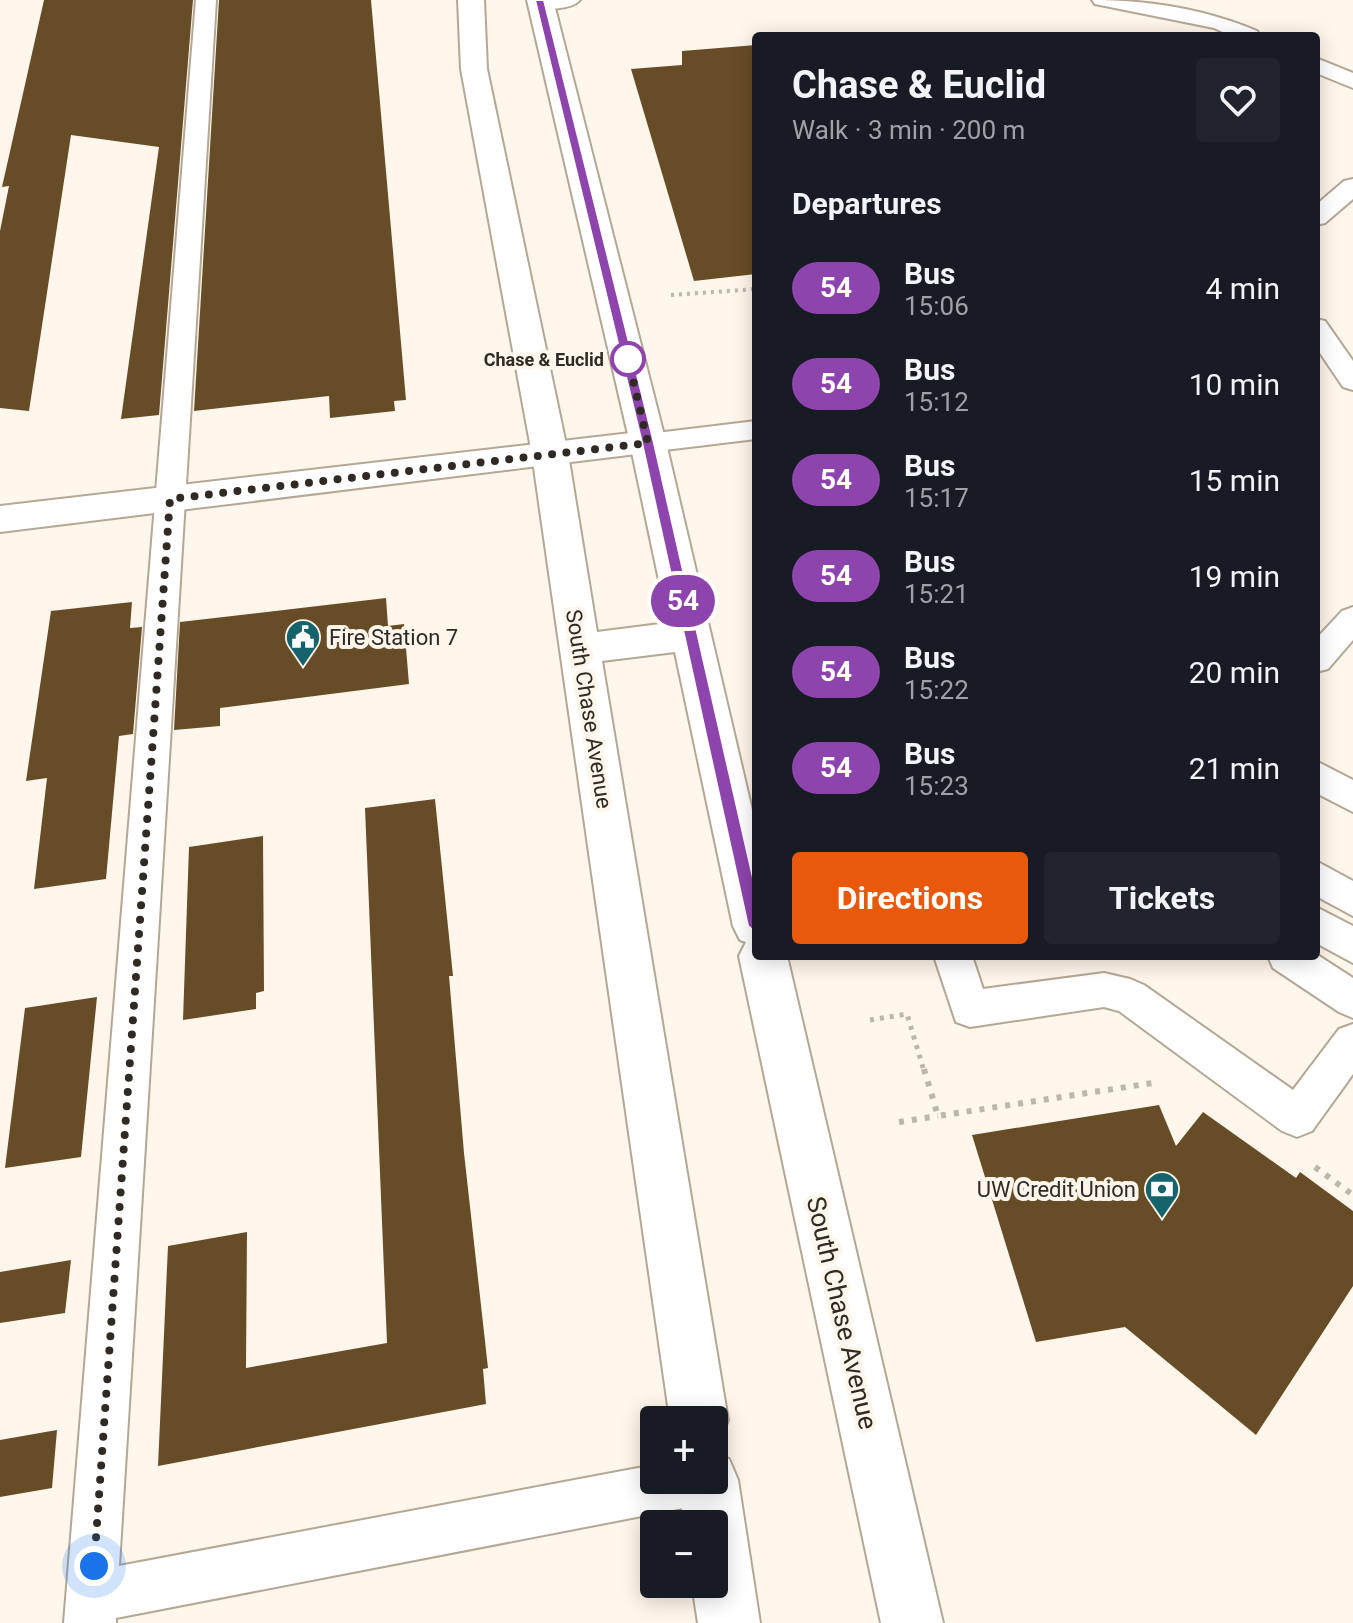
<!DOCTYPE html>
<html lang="en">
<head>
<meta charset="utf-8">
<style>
  body { margin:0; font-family:Roboto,sans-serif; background:#20242c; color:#f1f3f6; height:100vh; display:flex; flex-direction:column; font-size:30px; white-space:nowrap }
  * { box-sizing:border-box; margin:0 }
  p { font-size:26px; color:#9ea1a6 }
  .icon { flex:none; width:44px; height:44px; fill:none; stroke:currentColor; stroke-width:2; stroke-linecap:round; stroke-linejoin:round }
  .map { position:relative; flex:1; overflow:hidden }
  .side { position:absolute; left:752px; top:32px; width:568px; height:928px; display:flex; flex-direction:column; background:#171b24; border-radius:8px; box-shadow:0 4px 20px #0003 }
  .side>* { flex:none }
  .badge { padding:0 16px; border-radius:26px; font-size:28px; line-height:52px }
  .buttons { position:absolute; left:640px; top:1406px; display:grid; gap:16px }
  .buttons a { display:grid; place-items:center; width:88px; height:88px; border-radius:8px; background:#171b24; box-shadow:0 4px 20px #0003; font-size:40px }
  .you { position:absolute; width:40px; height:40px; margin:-20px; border:6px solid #fff; border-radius:50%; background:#1a73e8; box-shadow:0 0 0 12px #1a73e833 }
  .map>.badge { position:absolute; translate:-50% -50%; box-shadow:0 0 0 4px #fff }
  h2 { padding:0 40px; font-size:30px; line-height:72px }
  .round { display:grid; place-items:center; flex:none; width:84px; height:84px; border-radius:8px; background:#20242c }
  .headline { display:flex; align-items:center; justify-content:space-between; height:136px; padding:0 40px }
  h1 { font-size:38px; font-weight:700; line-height:60px }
  .action { display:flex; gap:16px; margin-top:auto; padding:16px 40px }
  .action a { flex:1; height:92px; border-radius:8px; background:#ea580c; color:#fff; font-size:32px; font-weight:700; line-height:92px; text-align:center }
  .action a+a { background:#20242c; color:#f1f3f6 }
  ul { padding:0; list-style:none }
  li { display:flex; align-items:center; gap:24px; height:96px; padding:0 40px }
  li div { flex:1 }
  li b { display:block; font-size:30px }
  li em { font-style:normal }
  li .badge { min-width:88px; font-weight:700; text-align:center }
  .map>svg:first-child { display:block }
  .building { fill:#674d27 }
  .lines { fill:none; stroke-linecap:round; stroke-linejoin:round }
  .lane-casing { stroke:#b5a795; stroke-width:4 }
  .street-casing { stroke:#b5a795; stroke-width:4 }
  .primary-casing { stroke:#b5a795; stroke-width:4 }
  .path-far2 { stroke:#bdb6ab; stroke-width:4; stroke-dasharray:3 5; stroke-linecap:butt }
  .path-far1 { stroke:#bdb6ab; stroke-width:5; stroke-dasharray:4 6; stroke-linecap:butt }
  .path { stroke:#bdb6ab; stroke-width:6; stroke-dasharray:5 8; stroke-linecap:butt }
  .lane { fill:#fff; fill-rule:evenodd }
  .street { fill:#fff; fill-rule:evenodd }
  .primary { fill:#fff; fill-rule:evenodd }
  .line { fill:#8e44ad; stroke:#fff; stroke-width:2 }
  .walk { stroke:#2f2a23; stroke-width:8; stroke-dasharray:0 14.4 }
  .stop-dot { fill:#fff; stroke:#8e44ad; stroke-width:4 }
  .labels { text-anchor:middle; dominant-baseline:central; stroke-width:8; stroke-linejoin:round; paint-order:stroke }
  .far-stop-label { font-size:18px; font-weight:bold; fill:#2f2a23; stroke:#fef6ea; text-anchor:end }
  .poi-label { font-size:22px; fill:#2f2a23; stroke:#fef6ea; text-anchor:start }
  .street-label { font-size:22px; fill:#2f2a23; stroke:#fef6ea }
  .near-street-label { font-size:26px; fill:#2f2a23; stroke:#fef6ea }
</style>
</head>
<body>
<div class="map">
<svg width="1353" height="1623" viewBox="0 0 1353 1623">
  <rect width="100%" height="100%" fill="#fef6ea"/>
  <g class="building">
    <polygon points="44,0 193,0 159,415 121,419 159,147 71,135 29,411 0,408 0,231 9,186 2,187"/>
    <polygon points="219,0 371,0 406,400 394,401 395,411 330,418 329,396 194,411"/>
    <polygon points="756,45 756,274 694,281 631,69 682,65 682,51"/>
    <polygon points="386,598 388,626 404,624 409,684 220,708 220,726 174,730 180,622"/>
    <polygon points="132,602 130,628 142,627 133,734 119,736 106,879 34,889 47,778 26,781 51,611"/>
    <polygon points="435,799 453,976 449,976 464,1153 488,1368 483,1369 486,1404 158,1466 168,1246 247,1232 246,1368 387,1343 365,808"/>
    <polygon points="263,836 264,991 256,993 256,1009 183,1020 189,847"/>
    <polygon points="97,997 81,1157 5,1168 25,1008"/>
    <polygon points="1159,1105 1176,1146 1203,1112 1296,1178 1300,1172 1353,1211 1353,1286 1256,1435 1125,1327 1036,1342 972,1135"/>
    <polygon points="71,1260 65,1313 0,1323 0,1272"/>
    <polygon points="57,1430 52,1488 0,1497 0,1440"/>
  </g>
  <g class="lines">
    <g class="lane-casing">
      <g id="lane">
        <polygon points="196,0 216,0 119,1566 654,1465 654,1480 714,1480 714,1460 721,1463 728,1480 721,1497 704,1504 116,1618 116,1623 64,1623"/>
        <path d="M 531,0 L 580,0 C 571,10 546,10 533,6 Z"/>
        <path d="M 1092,0 C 1148,0 1205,9 1257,31 L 1260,36 L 1231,36 L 1214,28 L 1095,4 Z"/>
        <polygon points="1316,58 1353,73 1353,88 1316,73"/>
        <polygon points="1353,179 1353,199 1325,223 1316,225 1316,205 1344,181"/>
        <polygon points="1316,319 1325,321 1353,361 1353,390 1343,387 1316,347"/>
        <polygon points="756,421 756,439 648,452 638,450 633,443 638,436 648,434"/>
        <polygon points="1353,607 1353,640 1328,669 1316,672 1316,639 1342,611"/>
        <polygon points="1316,761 1353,780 1353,812 1316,793"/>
        <polygon points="1316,861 1353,881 1353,916 1316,896"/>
        <polygon points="1316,907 1353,926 1353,963 1316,943"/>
        <polygon points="1316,954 1353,978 1353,1018 1339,1012 1273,968 1268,956"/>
        <polygon points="934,956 972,956 983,989 1104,973 1130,979 1144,985 1293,1090 1339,1029 1353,1024 1353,1074 1312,1131 1297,1137 1282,1131 1119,1011 1104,1007 970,1027 956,1022"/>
      </g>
    </g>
    <g class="street-casing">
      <polygon id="street" points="648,431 661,435 666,443 661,451 0,532 0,506"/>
    </g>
    <g class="primary-casing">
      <g id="primary">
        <polygon points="458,0 484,0 487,69 568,454 597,632 668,623 630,443 527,0 553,0 666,443 756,827 756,956 787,956 943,1623 881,1623 739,956 746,942 740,940 733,926 675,652 602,661 728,1420 720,1441 714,1443 714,1420 670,1420 532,454 461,69"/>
        <polygon points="714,1453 729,1459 738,1480 760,1623 698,1623 692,1584 714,1584 714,1524 684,1524 678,1480 714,1480"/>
      </g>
    </g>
    <polyline class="path-far2" points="671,295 756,289"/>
    <polyline class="path-far1" points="870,1020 907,1014 924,1071"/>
    <g class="path">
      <polyline points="924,1069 938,1116 1159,1082"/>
      <polyline points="899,1122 938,1116"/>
      <polyline points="1315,1167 1353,1195"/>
    </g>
    <use href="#lane" class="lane"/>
    <use href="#street" class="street"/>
    <use href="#primary" class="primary"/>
  </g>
  <polygon class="line" points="535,0 544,0 654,443 764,926 756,933 748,926 642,443"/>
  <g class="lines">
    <polyline class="walk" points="94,1566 170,499 648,443 628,359"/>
  </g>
  <defs>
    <g id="civic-pin" transform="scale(1.8)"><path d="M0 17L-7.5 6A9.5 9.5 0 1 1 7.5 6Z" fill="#15636b" stroke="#fef6ea"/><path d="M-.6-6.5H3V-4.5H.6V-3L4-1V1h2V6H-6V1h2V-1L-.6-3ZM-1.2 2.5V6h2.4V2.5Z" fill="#fff"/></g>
    <g id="bank-pin" transform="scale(1.8)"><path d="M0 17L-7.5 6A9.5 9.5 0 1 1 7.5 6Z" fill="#15636b" stroke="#fef6ea"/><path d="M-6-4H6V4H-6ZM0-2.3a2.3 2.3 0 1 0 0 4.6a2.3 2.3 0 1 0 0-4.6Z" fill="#fff"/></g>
  </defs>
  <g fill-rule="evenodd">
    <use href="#civic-pin" x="303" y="637"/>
    <use href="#bank-pin" x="1162" y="1189"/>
  </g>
  <circle class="stop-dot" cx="628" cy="359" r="16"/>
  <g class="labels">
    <g class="far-stop-label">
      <text x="604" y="359">Chase &amp; Euclid</text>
    </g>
    <g class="poi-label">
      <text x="329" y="637">Fire Station 7</text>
      <text x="1136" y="1189" text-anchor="end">UW Credit Union</text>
    </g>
    <g class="street-label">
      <text transform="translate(589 709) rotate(81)">South Chase Avenue</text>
    </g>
    <g class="near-street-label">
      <text transform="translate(842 1313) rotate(77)">South Chase Avenue</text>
    </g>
  </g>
</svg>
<div class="buttons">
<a>+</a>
<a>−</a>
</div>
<div class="you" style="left:94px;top:1566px"></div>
<b class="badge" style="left:683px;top:601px;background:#8e44ad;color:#fff">54</b>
<section class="side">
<div class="headline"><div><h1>Chase &amp; Euclid</h1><p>Walk · 3 min · 200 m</p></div><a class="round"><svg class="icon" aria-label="heart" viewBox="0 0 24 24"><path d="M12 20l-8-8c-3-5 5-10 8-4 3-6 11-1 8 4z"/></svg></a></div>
<h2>Departures</h2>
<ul>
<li><span class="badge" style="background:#8e44ad;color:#fff">54</span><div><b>Bus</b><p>15:06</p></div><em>4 min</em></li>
<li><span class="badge" style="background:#8e44ad;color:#fff">54</span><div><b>Bus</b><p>15:12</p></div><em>10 min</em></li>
<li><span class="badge" style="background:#8e44ad;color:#fff">54</span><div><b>Bus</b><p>15:17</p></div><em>15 min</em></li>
<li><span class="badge" style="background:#8e44ad;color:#fff">54</span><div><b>Bus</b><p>15:21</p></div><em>19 min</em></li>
<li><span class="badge" style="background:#8e44ad;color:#fff">54</span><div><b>Bus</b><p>15:22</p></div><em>20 min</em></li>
<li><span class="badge" style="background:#8e44ad;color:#fff">54</span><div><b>Bus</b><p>15:23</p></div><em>21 min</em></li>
</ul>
<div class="action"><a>Directions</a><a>Tickets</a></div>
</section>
</div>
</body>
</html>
